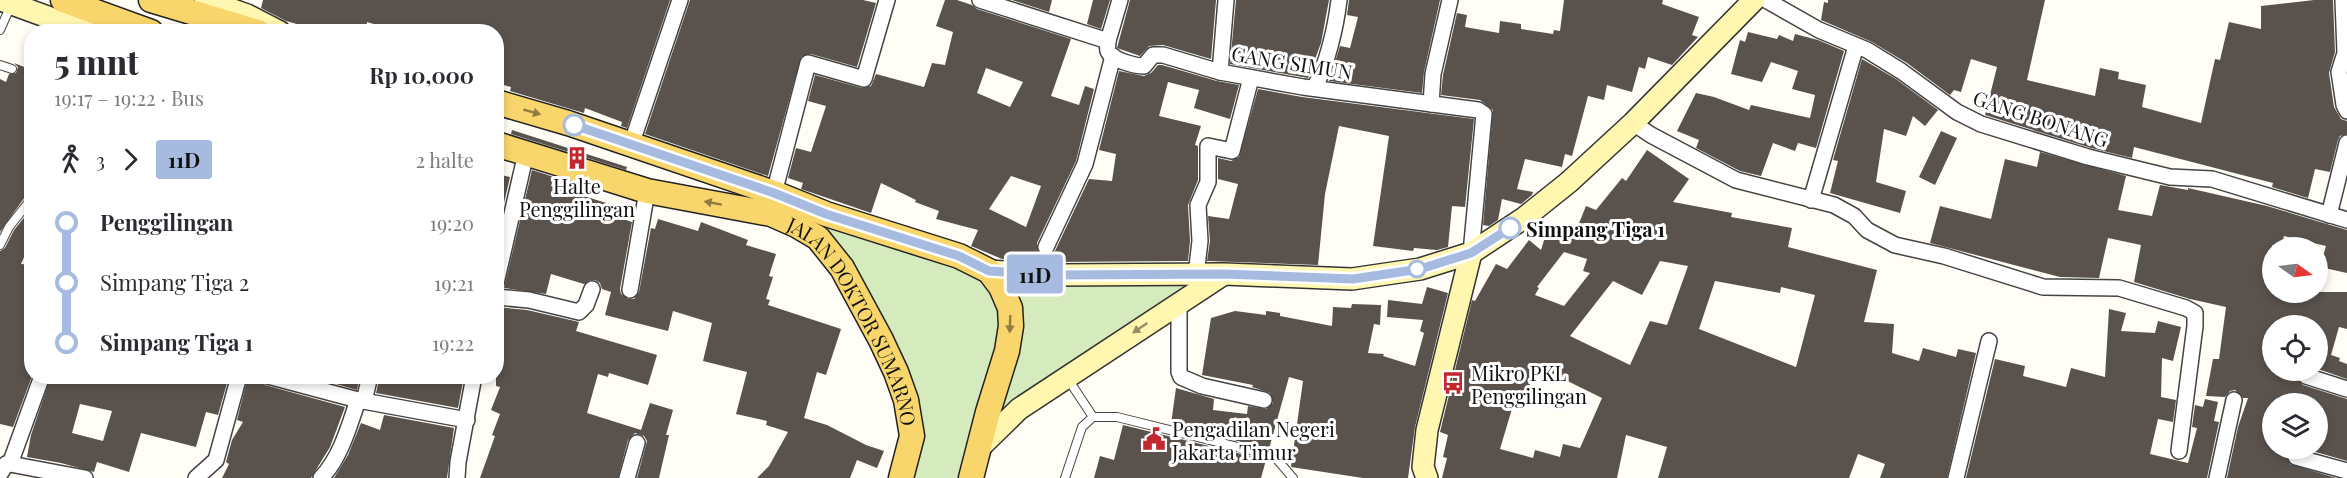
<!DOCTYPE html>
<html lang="id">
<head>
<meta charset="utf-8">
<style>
  body { margin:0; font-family:"Playfair Display",serif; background:#f2f2f3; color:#2b2b33; height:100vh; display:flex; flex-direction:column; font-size:22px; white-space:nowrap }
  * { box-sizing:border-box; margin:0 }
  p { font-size:20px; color:#7c7c81 }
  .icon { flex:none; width:33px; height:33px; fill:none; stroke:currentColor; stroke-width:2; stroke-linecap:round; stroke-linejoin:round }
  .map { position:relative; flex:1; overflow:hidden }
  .details { position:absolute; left:24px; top:24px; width:480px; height:360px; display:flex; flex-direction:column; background:#fff; border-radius:24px; box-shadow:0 3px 9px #0003 }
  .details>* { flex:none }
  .badge { padding:0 12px; border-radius:4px; font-size:21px; line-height:39px }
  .needle { width:39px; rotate:104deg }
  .tools { position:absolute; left:2262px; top:237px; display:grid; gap:12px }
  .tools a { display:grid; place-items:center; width:66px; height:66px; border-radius:50%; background:#fff; box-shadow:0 3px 9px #0003; font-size:30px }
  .map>.badge { position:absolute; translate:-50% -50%; box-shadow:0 0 0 3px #fff }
  .legs { display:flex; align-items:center; gap:9px; height:66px; padding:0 30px; font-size:20px }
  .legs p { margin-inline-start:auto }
  .head { display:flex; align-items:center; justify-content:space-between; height:102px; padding:0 30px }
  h1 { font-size:33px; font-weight:800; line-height:45px }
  ul { padding:0 30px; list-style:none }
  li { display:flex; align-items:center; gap:21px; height:60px; font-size:22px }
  li i { display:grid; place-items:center; width:9px; height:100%; margin:0 8px; background:currentColor }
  li i::after { content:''; width:15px; height:15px; margin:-8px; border:4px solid; border-radius:50%; background:#fff }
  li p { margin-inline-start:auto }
  li:first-child i { background:linear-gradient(#0000 50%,currentColor 0) }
  li:last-child i { background:linear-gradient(currentColor 50%,#0000 0) }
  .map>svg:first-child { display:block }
  .green { fill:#d5ebbd }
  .building { fill:#5a524d; fill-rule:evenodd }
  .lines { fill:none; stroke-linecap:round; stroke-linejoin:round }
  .lane-casing { stroke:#444; stroke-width:10 }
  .street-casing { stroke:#444; stroke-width:18 }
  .secondary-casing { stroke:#333; stroke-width:24 }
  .primary-casing { stroke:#222; stroke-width:27 }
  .lane { stroke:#fff; stroke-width:8 }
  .street { stroke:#fff; stroke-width:15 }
  .secondary { stroke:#fff6b0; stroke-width:21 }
  .primary { stroke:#f9d66b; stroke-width:24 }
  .oneway { fill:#917d42 }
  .oneway2 { fill:#948f68 }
  .line-1-casing { stroke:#fff; stroke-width:14 }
  .line-1 { stroke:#a7bbe0; stroke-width:9 }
  .stop-1-dot { fill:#fff; stroke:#a7bbe0; stroke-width:3 }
  .labels { text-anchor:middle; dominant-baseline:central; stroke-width:6; stroke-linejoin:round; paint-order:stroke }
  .street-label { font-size:20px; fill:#111; stroke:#fff }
  .poi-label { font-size:20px; fill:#111; stroke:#fff; text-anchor:start }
  .stop-label { font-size:20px; font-weight:bold; fill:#111; stroke:#fff; text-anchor:start }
</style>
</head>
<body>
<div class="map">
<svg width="2347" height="478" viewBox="0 0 2347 478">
  <rect width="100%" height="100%" fill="#fffdf5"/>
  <polygon class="green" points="774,193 989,271 1224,274 1019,410 971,478 900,478 912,436 881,340"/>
  <g class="building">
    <polygon points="263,0 670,0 627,128 621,126 622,122 585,108 584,113 510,91 511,87 496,83 496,32 401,32 367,22 366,32 326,32 286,21 261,8"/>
    <polygon points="690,0 863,0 876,3 857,67 811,54 801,57 768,176 645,134"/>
    <path d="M 945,0 L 957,0 L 972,5 L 977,9 L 1071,39 L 1051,96 L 1079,105 L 1085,86 L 1094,89 L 1076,161 L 1037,243 L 1038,252 L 1042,256 L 1051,255 L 1055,251 L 1089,179 L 1112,181 L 1116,154 L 1099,150 L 1119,71 L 1144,76 L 1151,73 L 1158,65 L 1162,65 L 1217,81 L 1239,85 L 1230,119 L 1194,108 L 1199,90 L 1168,82 L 1159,116 L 1201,126 L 1195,145 L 1198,146 L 1198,180 L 1188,205 L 1190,241 L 1188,261 L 1054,262 L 1002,259 L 971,246 L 978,230 L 936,219 L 939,211 L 915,202 L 916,200 L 881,183 L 871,213 L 801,189 L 803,183 L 788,178 L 796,148 L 811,152 L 826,106 L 808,101 L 815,75 L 862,88 L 871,86 L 876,74 L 924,87 L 932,63 L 945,65 L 953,32 L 936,26 ZM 986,68 L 1023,82 L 1010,107 L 977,93 ZM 1011,176 L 1041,186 L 1026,227 L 989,209 Z"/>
    <polygon points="1012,0 1052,0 1049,12"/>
    <polygon points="1093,0 1110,0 1101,29 1087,24"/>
    <polygon points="1130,0 1216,0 1211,59 1163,45 1149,46 1140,56 1117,48"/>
    <polygon points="1236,0 1329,0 1321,43 1308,78 1230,64"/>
    <polygon points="1349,0 1440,0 1424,72 1422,93 1329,81 1340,46 1350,48 1358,17 1347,15"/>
    <polygon points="1564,0 1663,0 1662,4 1699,17 1692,35 1698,37 1672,65 1648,57 1645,69 1639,67 1632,92 1607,85 1604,100 1588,96 1572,156 1565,154 1562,167 1525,159 1517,189 1533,192 1532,195 1521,204 1502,199 1498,220 1489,226 1483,225 1493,110 1480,100 1441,95 1443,75 1457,13 1467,15 1465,27 1499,33 1500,21 1521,24 1521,29 1553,34 1554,30 1560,31"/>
    <polygon points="1828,0 2045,0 2027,80 2095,96 2100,68 2119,72 2118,79 2146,85 2142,107 2201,123 2215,59 2220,60 2229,22 2261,29 2261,6 2314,0 2333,0 2335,52 2329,73 2334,107 2341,119 2347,121 2347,134 2340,136 2338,140 2330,172 2315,169 2308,198 2272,187 2273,183 2134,147 2132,158 2091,148 1985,115 1997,67 1971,59 1961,92 1954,90 1950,95 1907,63 1872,42 1821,20 1824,2 1828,3"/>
    <polygon points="1748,32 1777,39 1779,35 1793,41 1795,34 1818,40 1844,51 1816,148 1798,143 1795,151 1773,143 1761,176 1740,171 1696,148 1699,140 1677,131 1696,93 1714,97 1749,110 1751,105 1810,118 1815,95 1792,89 1798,71 1771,62 1762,82 1731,74 1740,40 1745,42"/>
    <polygon points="1862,59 1896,79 1938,110 1925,126 1913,116 1906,136 1884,129 1876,182 1906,191 1900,213 1830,193 1838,161 1833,160"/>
    <polygon points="14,63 32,70 32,192 27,194 0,232 0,79 6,82 9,74 16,73 18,67"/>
    <polygon points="1258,89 1302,97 1474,119 1465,207 1452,206 1448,247 1437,250 1414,248 1413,251 1373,246 1389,136 1339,126 1325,194 1318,265 1207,261 1210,241 1208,216 1229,219 1238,184 1218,179 1218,158 1231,161 1239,157"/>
    <polygon points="512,130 627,167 626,170 511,134"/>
    <polygon points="1941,131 1957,138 1935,185 1919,177"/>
    <path d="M 1647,150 L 1689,179 L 1673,202 L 1732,213 L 1731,217 L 1792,228 L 1788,247 L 1877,270 L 1864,322 L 1894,324 L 1892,353 L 1919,361 L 1923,348 L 1956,357 L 1958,349 L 1976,353 L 1947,478 L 1880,478 L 1885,464 L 1858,454 L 1849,478 L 1658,478 L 1667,447 L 1626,435 L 1617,478 L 1442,478 L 1447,458 L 1443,457 L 1448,435 L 1440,432 L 1472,300 L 1475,301 L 1496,264 L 1507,269 L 1529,240 L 1541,250 L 1549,224 L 1575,233 L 1586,206 L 1596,210 L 1622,178 L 1626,181 ZM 1564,252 L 1587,259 L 1583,271 L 1590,273 L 1564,306 L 1535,295 L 1539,288 L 1537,287 ZM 1660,261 L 1688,266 L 1667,325 L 1650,321 L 1630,365 L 1570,336 L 1613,281 L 1642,295 ZM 1715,281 L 1780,293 L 1781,287 L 1815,295 L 1796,367 L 1699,329 ZM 1537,366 L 1602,398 L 1580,448 L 1563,444 L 1560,457 L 1535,450 L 1533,458 L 1500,449 L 1514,402 L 1522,405 Z"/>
    <polygon points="2040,152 2126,176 2118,210 2152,216 2160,185 2188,190 2188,188 2267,206 2347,230 2347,273 2320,267 2326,246 2284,236 2281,247 2272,245 2272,292 2347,292 2347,329 2339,327 2331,355 2340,358 2339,361 2347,364 2347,379 2318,369 2318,326 2272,326 2272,370 2298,370 2297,379 2303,385 2347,399 2347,461 2302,448 2318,448 2318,404 2272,404 2272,448 2292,448 2287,455 2290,464 2336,478 2227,478 2238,427 2248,398 2243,398 2235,390 2230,391 2225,397 2206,396 2213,359 2219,359 2226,307 2190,299 2134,282 2141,245 2108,238 2099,278 2060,277 1930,243 1940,206 1991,219 2005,159 2037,167"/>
    <polygon points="532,170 554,177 551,186 626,209 623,219 632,222 620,289 621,294 628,299 634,299 639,292 651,228 655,229 658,219 698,231 701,222 748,240 746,245 776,254 769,276 773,277 766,299 770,300 768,305 841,329 826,375 817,372 804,418 827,425 866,445 884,451 877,468 857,460 850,478 757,478 769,466 788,432 766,425 767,421 736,414 747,372 703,361 712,323 673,311 668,331 605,315 611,292 602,289 600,283 595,280 590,280 584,284 551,274 546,294 504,288"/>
    <polygon points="496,174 510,177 496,237"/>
    <polygon points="32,208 32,239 21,264 32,265 32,376 13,427 0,424 0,251 5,248 14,230"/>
    <polygon points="1427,287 1448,293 1415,427 1408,478 1363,478 1291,467 1303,381 1289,377 1269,449 1171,424 1176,388 1214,399 1213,410 1247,414 1248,406 1266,409 1273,403 1270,393 1252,387 1253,385 1202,375 1211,318 1235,311 1266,315 1266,311 1280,313 1280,316 1332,326 1333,307 1351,308 1352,304 1381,305 1380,325 1374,324 1368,353 1384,354 1383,356 1415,366 1424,333 1420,331 1423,320 1387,317 1388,300 1422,304"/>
    <polygon points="496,307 527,310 579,322 576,331 657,355 648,385 609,373 608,377 598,374 587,413 641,430 650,403 673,410 666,435 669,435 659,478 637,478 647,441 644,436 635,433 628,440 618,478 480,478 495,436 492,435 500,414 491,410 500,387 496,386"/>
    <polygon points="2109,309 2126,313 2121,331 2155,333 2158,321 2181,327 2173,361 2162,358 2161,397 2176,400 2173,422 2158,419 2150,454 2188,463 2197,428 2192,427 2195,405 2203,407 2205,399 2218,402 2214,421 2219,422 2207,478 1966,478 1995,359 2025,366 2023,376 2066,387 2071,368 2105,377"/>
    <path d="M 51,376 L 191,376 L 203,379 L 204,376 L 229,376 L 218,415 L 206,412 L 196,447 L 141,433 L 129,472 L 97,462 L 94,472 L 61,463 L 27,457 L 31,435 ZM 80,404 L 112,411 L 103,441 L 72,433 Z"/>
    <polygon points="248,376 259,378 265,385 345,407 330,447 311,478 222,478 229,464 226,462 232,440 243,422 237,420"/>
    <polygon points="308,376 360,376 357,390"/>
    <polygon points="380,376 464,376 458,408 376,393"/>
    <polygon points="384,415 454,428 447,478 334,478 348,455 361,423 380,430"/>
    <polygon points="1123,425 1266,460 1261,478 1094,478 1100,456 1114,460"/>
  </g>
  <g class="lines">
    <g class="lane-casing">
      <g id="lane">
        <polyline points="0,30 11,5"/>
        <polyline points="0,65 12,69"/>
        <polyline points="0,245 9,227 32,198"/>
        <polyline points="1068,379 1093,417"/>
        <polyline points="1065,478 1082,427 1093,417 1117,417 1274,456 1293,478"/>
      </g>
    </g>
    <g class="street-casing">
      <g id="street">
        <path d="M 980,0 L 1108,41 C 1108,43 1107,48 1108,51 C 1111,60 1135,66 1144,66 L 1153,55 L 1163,55 L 1220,72 L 1303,87 L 1478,110 L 1484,114 L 1471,253"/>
        <polyline points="1766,0 1819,30 1867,50 1901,71 1957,112 1981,124 2088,157 2170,177 2212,179 2347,220"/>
        <polyline points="2343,0 2345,53 2339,72 2344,105 2347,111"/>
        <polyline points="1108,41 1120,0"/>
        <polyline points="1220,72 1226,0"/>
        <path d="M 1314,88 C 1327,66 1336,26 1339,0"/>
        <polyline points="1431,104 1433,74 1450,0"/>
        <polyline points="1633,123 1651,135 1736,180 1834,205 1854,216 1867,230 1895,245 1944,256 2043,287 2119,288 2186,308 2195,313 2195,326 2179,451"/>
        <polyline points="631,145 680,0"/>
        <polyline points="774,193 808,63 864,79 887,0"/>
        <polyline points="1811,200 1856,46"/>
        <polyline points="2329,215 2347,143"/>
        <polyline points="1046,247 1085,164 1113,56"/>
        <polyline points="1196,275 1200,241 1198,205 1208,182 1208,146 1232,151 1251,78"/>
        <polyline points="496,283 526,153"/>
        <polyline points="630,290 647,191"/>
        <polyline points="496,297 529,300 579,312 586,305 592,289"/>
        <polyline points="1179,301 1179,372 1181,377 1202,386 1264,400"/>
        <polyline points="268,376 358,400 467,420"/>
        <polyline points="2306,376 2347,389"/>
        <polyline points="364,401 370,376"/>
        <polyline points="2296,457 2347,471"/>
        <polyline points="10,464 42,376"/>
        <polyline points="0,474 6,464 10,464 85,478"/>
        <polyline points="196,478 216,460 239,376"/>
        <path d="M 321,478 C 341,457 349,426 358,400"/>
        <polyline points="457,478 458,462 474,376"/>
        <polyline points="627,478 637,443"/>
        <polyline points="1956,478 1989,341"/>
        <polyline points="2217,478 2234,400"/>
      </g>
    </g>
    <g class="secondary-casing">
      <g id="secondary">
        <polyline points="1,0 89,32"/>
        <polyline points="205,0 247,15 280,32"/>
        <polyline points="989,271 1054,275 1224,274 1352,279 1420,269 1471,253 1524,218 1569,182 1633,123 1754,0"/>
        <polyline points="978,449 1019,409 1221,276"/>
        <polyline points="1427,478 1423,467 1427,430 1471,253"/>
      </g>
    </g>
    <g class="primary-casing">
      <g id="primary">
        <polyline points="63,0 151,32"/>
        <polyline points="151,0 258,32"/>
        <polyline points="496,102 568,123 774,193 826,214 959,256 989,271 1001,287 1010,308 1011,326 1007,351 988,412 971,478"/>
        <path id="s1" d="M 496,144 L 647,191 L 771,214 L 796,225 L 818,238 L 842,268 L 881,340 L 896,372 L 906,400 L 912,436 L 901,478"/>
      </g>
    </g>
    <use href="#lane" class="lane"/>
    <use href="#street" class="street"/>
    <use href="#secondary" class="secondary"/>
    <use href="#primary" class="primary"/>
  </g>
  <defs><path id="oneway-solid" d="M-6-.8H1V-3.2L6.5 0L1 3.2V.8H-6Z" transform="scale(1.5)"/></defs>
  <g class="oneway">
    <use href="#oneway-solid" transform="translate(532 112) rotate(16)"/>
    <use href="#oneway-solid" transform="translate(713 203) rotate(-170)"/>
    <use href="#oneway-solid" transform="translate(1010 324) rotate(92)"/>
  </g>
  <use class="oneway2" href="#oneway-solid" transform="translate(1140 328) rotate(146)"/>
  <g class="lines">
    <g class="line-1-casing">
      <polyline id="line-1" points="574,125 774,193 826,214 959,256 989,271 1054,275 1224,274 1353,279 1420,269 1471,253 1510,228"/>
    </g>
    <use href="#line-1" class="line-1"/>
  </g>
  <defs>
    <g id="building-bare" transform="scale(1.8)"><path d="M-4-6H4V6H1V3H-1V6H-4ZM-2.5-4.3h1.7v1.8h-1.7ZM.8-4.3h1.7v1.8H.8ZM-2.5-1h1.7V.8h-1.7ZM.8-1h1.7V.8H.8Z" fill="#c4262e" stroke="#fff" stroke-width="2.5" paint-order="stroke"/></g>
    <g id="bus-bare" transform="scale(1.8)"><path d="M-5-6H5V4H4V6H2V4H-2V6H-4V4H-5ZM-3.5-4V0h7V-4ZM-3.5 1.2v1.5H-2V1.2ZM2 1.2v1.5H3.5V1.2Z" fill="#c4262e" stroke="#fff" stroke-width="2.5" paint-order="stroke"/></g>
    <g id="civic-bare" transform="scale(1.8)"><path d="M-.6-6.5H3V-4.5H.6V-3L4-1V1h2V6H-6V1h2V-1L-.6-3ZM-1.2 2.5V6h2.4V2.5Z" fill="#c4262e" stroke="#fff" stroke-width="2.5" paint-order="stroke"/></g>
  </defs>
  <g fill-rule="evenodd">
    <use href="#building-bare" x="577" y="158"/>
    <use href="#bus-bare" x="1453" y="383"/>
    <use href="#civic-bare" x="1154" y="439"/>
  </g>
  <g class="stop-1-dot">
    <circle cx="574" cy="125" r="10"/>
    <circle cx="1510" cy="228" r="10"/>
    <circle cx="1417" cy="269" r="8"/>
  </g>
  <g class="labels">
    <g class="street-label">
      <text transform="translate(1292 62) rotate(9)">GANG SIMUN</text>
      <text transform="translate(2041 118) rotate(18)">GANG BONANG</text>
      <text stroke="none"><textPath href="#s1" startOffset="426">JALAN DOKTOR SUMARNO</textPath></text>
    </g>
    <g class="poi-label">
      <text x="577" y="185" text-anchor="middle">Halte<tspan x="577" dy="23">Penggilingan</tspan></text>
      <text x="1471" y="372">Mikro PKL<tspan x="1471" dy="23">Penggilingan</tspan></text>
      <text x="1172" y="428">Pengadilan Negeri<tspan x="1172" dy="23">Jakarta Timur</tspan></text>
    </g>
    <g class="stop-label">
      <text x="1526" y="228">Simpang Tiga 1</text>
    </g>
  </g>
</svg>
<div class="tools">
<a><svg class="needle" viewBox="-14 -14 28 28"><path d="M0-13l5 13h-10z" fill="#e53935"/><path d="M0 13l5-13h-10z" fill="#7c7c81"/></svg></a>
<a><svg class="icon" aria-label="locate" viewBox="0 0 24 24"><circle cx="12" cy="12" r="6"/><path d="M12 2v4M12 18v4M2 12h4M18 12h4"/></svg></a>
<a><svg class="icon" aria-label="layers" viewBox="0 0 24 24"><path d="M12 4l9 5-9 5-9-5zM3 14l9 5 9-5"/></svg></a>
</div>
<b class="badge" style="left:1035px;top:274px;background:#a7bbe0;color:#111">11D</b>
<section class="details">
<div class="head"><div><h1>5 mnt</h1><p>19:17 – 19:22 · Bus</p></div><b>Rp 10,000</b></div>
<div class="legs"><svg class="icon" aria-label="walk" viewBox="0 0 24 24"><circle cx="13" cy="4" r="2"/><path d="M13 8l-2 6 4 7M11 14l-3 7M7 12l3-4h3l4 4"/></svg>3<svg class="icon" aria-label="forward" viewBox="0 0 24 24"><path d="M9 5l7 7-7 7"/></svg><b class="badge" style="background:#a7bbe0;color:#111">11D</b><p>2 halte</p></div>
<ul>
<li><i style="color:#a7bbe0"></i><b>Penggilingan</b><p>19:20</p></li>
<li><i style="color:#a7bbe0"></i><span>Simpang Tiga 2</span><p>19:21</p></li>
<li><i style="color:#a7bbe0"></i><b>Simpang Tiga 1</b><p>19:22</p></li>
</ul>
</section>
</div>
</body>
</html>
